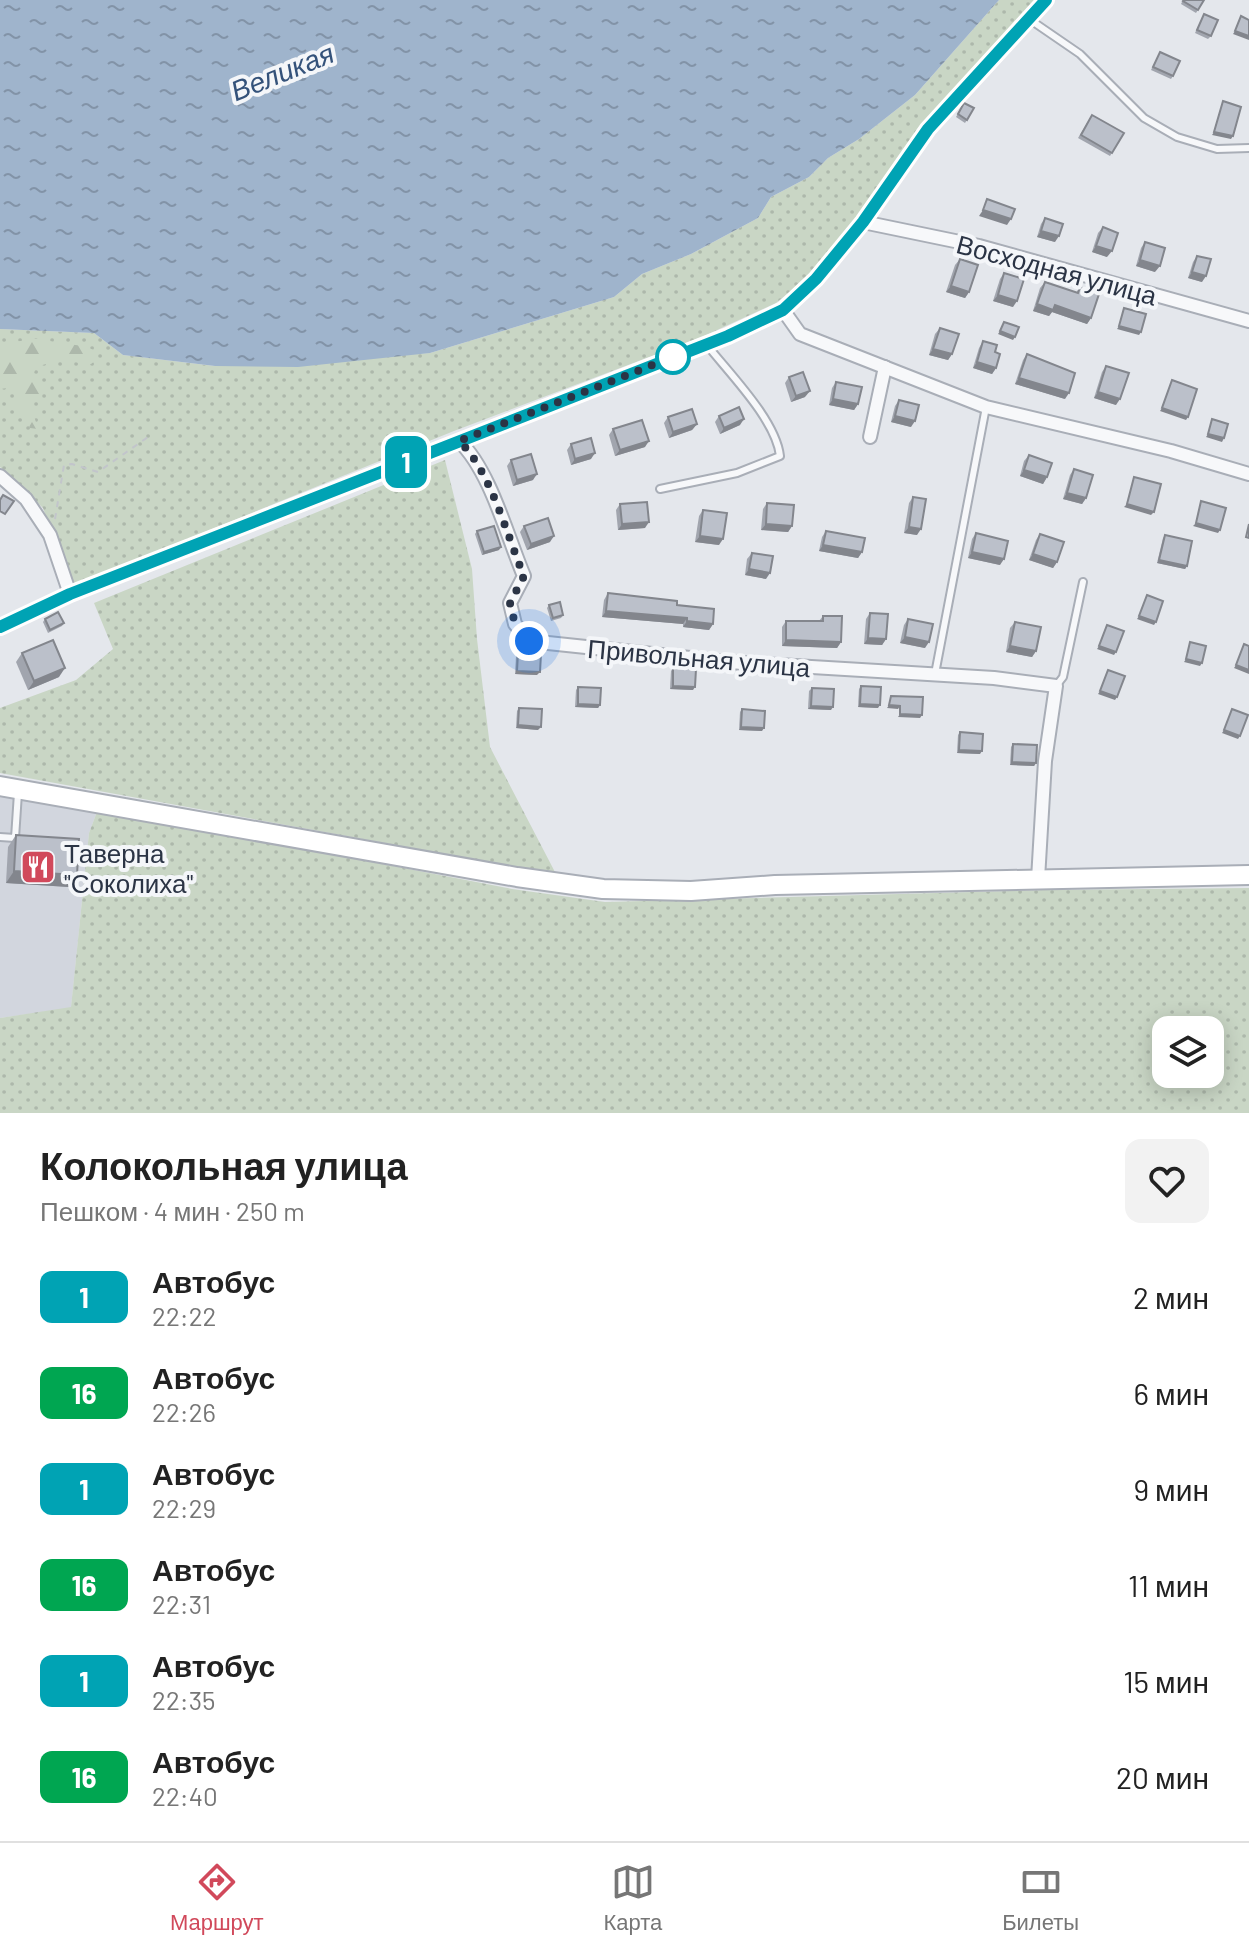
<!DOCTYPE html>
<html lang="ru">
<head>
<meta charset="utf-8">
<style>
  body { margin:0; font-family:Barlow,sans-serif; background:#f2f2f2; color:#222; height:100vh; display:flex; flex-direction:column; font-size:30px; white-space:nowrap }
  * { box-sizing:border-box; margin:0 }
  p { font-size:26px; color:#767676 }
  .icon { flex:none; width:44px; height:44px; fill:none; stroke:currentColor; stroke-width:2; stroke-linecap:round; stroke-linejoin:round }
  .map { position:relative; height:1113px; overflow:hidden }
  .side { display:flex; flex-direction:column; background:#fff; flex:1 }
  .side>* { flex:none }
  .badge { padding:0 16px; border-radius:12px; font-size:28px; line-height:52px }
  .fabs { position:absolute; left:1152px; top:1016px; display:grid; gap:16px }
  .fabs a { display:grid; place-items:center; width:72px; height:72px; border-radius:16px; background:#fff; box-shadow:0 4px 20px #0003; font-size:40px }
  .you { position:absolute; width:40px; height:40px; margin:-20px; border:6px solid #fff; border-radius:50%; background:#1a73e8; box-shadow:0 0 0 12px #1a73e833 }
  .map>.badge { position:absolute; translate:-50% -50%; box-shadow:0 0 0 4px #fff }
  .round { display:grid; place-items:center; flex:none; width:84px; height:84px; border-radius:16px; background:#f2f2f2 }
  .summary { display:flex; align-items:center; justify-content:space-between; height:136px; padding:0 40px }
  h1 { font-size:38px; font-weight:800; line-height:60px }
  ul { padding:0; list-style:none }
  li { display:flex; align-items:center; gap:24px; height:96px; padding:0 40px }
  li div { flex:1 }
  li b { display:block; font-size:30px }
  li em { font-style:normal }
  li .badge { min-width:88px; font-weight:700; text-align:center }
  .tabs { display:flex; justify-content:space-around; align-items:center; height:112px; border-top:2px solid #e0e0e0; background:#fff; font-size:22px; color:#767676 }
  .tabs a { display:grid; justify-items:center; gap:4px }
  .tabs .selected { color:#d1495b }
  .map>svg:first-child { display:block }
  .built { fill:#d2d6de }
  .grass { fill:url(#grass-dots); fill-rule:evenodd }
  .forest { fill:url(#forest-firs) }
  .water { fill:url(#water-ripples) }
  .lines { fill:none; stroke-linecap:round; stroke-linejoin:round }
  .lane-casing { stroke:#a9aeb7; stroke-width:10 }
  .street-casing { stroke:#a9aeb7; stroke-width:16 }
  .secondary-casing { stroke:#a9aeb7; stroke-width:22 }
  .path { stroke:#c2c5cb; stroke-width:2; stroke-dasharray:6 6; stroke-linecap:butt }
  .lane { stroke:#f7f8fa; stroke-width:6 }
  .street { stroke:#f7f8fa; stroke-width:12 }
  .secondary { stroke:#fff; stroke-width:18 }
  .wall { fill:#a1a5ae }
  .shaded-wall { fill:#83868d }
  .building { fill:#bbc0ca; stroke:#83868d; stroke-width:2 }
  .line-casing { stroke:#fff; stroke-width:18 }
  .line { stroke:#00a3b4; stroke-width:12 }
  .walk { stroke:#2b3445; stroke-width:8; stroke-dasharray:0 14.4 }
  .stop-dot { fill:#fff; stroke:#00a3b4; stroke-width:4 }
  .labels { text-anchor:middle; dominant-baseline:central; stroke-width:8; stroke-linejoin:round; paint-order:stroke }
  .street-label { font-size:26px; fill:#2b3445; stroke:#f4f6f9 }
  .poi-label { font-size:26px; fill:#2b3445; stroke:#f4f6f9; text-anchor:start }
  .water-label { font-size:28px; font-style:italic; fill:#34527a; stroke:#f4f6f9 }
</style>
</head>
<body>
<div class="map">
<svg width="1249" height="1113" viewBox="0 0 1249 1113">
  <defs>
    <pattern id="grass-dots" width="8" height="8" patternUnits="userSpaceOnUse" patternTransform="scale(2)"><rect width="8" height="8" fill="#c9d6c5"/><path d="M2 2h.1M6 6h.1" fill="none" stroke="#adb8ab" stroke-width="1.8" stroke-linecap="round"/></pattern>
    <pattern id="forest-firs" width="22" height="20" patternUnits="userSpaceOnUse" patternTransform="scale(2)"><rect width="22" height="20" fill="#c9d6c5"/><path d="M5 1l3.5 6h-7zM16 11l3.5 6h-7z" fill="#adb8ab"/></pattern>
    <pattern id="water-ripples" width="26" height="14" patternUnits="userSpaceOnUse" patternTransform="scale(2)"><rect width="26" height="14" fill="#9fb4cc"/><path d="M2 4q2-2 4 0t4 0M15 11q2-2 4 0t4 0" fill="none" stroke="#8293a7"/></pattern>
  </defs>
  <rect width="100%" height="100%" fill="#e4e7ec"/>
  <polygon class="built" points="0,791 98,809 89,833 71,1008 0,1018"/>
  <g class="grass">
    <polygon points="999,0 1036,0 922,126 857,219 811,275 776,303 702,337 454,431 71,586 43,508 0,467 0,329 94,333 123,355 215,366 430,353 614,297 642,274 691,254 758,218 771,197 809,177 828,158 859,139 915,95"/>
    <polygon points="445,460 472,569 477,639 490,747 556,874 0,773 0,708 76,680 113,649 94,603"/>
    <path d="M 98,809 L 512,889 L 605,902 L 1042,890 L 1249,888 L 1249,1113 L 0,1113 L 0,1018 L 71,1007 L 89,833 ZM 1166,1030 L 1210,1030 L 1210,1074 L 1166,1074 Z"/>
  </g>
  <path class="forest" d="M 41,338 C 59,346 79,342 96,351 L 97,359 L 91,364 L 59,360 L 36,367 L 33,375 L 41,389 L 40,397 L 33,398 L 31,406 L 38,429 L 30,428 C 25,418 19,413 14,402 L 18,394 L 15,387 L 0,389 L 0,344 Z"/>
  <polygon class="water" points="0,0 999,0 915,95 859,139 828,158 809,177 771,197 758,218 691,254 642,274 614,297 430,353 298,367 215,366 123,355 94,333 0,329"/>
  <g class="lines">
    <g class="lane-casing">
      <g id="lane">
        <polyline points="1029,19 1080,54 1144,118 1177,137 1217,149 1249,148"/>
        <path d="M 660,489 L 737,473 L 780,456 C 776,420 729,373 707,345"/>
        <polyline points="935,674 986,407"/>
        <polyline points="1056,686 1063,677 1083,582"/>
        <polyline points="0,837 15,838 18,793"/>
      </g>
    </g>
    <g class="street-casing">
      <g id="street">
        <polyline points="863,222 979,246 1249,321"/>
        <polyline points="783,310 800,334 986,407 1171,451 1249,474"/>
        <polyline points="870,437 885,367"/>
        <path d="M 459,441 C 490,470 507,536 524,576 L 510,603 L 515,624 L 529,641 L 728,662 L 994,678 L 1056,686 L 1045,761 L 1038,879"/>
        <polyline points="0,476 26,499 50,535 70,594"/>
        <polyline points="0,627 70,594 728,336 783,310 816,279 863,222 928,129 1046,0"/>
      </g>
    </g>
    <g class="secondary-casing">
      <polyline id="secondary" points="0,786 517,877 603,889 691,891 775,885 1249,875"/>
    </g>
    <polyline class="path" points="55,519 64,465 72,464 98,472 148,437"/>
    <use href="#lane" class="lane"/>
    <use href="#street" class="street"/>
    <use href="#secondary" class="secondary"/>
  </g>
  <g class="wall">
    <polygon points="1183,0 1204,0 1196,13 1181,4"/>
    <polygon points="1204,14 1211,36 1208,39 1195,33"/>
    <polygon points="1160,52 1173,76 1171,79 1151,70"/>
    <polygon points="964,103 974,108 965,123 956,117"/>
    <polygon points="1092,115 1124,133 1110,156 1078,138"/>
    <polygon points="1045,218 1055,242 1037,237 1041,224"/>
    <polygon points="1103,227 1107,257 1092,252 1098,233"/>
    <polygon points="1145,242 1155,272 1136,266 1141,248"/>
    <polygon points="1197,256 1202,282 1188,278 1193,262"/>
    <polygon points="960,259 969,292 965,298 946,292 955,265"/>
    <polygon points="1004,273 1013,307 993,301 1000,279"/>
    <polygon points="1045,282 1076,293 1080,287 1091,318 1087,324 1052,312 1049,316 1033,311 1040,288"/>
    <polygon points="940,328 952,354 948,360 929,355 935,334"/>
    <polygon points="983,341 995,352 996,368 992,374 973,368 979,348"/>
    <polygon points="1027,354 1065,399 1015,384 1023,360"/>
    <polygon points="1106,366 1116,405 1094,398 1102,372"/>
    <polygon points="789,377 805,397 791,402 785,383"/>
    <polygon points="836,382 858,404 854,410 829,405 832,388"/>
    <polygon points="899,400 911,427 891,422 895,406"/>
    <polygon points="719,416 740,425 720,434 715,422"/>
    <polygon points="668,417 697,424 692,430 669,438 664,423"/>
    <polygon points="613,429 645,447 615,456 609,435"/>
    <polygon points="571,444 591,459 571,465 567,450"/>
    <polygon points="1029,455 1047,477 1043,484 1020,476 1024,461"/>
    <polygon points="511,460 533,480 513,486 507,466"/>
    <polygon points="1074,469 1086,498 1082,504 1063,499 1070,475"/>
    <polygon points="913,497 917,535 904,533 909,503"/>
    <polygon points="767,503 792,526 788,532 761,530 763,509"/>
    <polygon points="620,504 645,528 618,530 616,510"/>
    <polygon points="703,510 719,545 695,542 699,516"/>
    <polygon points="524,526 550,542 527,550 520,532"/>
    <polygon points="477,531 499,550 482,555 475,534"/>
    <polygon points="826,531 862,552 858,558 819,551 822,537"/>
    <polygon points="976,533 1000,565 968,558 972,539"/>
    <polygon points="1040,534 1057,562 1053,568 1029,560 1036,540"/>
    <polygon points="1165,535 1187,566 1185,569 1157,563 1163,538"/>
    <polygon points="752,553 766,579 745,575 747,559"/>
    <polygon points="608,593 677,605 713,624 709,630 683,627 683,624 602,617 604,600"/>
    <polygon points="549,605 563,615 561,618 551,621 547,608"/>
    <polygon points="870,613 886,639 882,645 864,644 866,619"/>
    <polygon points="823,616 841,642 837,648 782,646 782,627 786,621 819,621"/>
    <polygon points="45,619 64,623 62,626 48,633 43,622"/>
    <polygon points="908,619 925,648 900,643 904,625"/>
    <polygon points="1015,622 1036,651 1032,657 1006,652 1010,628"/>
    <polygon points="22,653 59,677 28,690 16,662"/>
    <polygon points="518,653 537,675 515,674 516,656"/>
    <polygon points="673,668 693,690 670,689 671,671"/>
    <polygon points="861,686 878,708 858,707 859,689"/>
    <polygon points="578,687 600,705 598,708 575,707 576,690"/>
    <polygon points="812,688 831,710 808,709 809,691"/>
    <polygon points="519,708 538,730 516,728 517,711"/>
    <polygon points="742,709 762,731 739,730 740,712"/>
    <polygon points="960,732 980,754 957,753 958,735"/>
    <polygon points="1013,744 1036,763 1034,766 1010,765 1011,747"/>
    <polygon points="16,835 69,887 6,883 8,847"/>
  </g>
  <g class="shaded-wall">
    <polygon points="1235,31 1249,36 1249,40 1233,34"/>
    <polygon points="1214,132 1233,136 1231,139 1212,135"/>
    <polygon points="983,210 1011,219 1007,225 979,216"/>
    <polygon points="1041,231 1059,236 1055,242 1037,237"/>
    <polygon points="1096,246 1112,251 1107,257 1092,252"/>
    <polygon points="1140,260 1160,266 1155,272 1136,266"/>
    <polygon points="1192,272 1206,276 1202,282 1188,278"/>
    <polygon points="951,286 969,292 965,298 946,292"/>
    <polygon points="998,295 1017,301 1013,307 993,301"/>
    <polygon points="1037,304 1055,305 1091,318 1087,324 1052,312 1049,316 1033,311"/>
    <polygon points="1119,326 1141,332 1139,335 1117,329"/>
    <polygon points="1000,331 1015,337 1013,340 998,334"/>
    <polygon points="933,349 952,354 948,360 929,355"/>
    <polygon points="977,362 996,368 992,374 973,368"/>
    <polygon points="1019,378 1069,393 1065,399 1015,384"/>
    <polygon points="810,391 805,397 791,402 796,396"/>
    <polygon points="1098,392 1120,399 1116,405 1094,398"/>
    <polygon points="833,399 858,404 854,410 829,405"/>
    <polygon points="1162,408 1188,417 1186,420 1160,411"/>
    <polygon points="895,416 915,421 911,427 891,422"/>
    <polygon points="744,419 740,425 720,434 724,428"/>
    <polygon points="697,424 692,430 669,438 673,432"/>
    <polygon points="1208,434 1224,438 1222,442 1206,437"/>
    <polygon points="649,441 645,447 615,456 620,450"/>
    <polygon points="595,453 591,459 571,465 575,459"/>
    <polygon points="1024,470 1047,477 1043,484 1020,476"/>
    <polygon points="537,474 533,480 513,486 517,480"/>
    <polygon points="1067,493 1086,498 1082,504 1063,499"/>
    <polygon points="1127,504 1154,512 1151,515 1124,507"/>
    <polygon points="649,522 645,528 618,530 622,524"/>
    <polygon points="1196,523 1220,530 1218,533 1193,526"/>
    <polygon points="766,524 792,526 788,532 761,530"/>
    <polygon points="909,527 921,529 917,535 904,533"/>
    <polygon points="554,536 550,542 527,550 531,544"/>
    <polygon points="700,536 723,539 719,545 695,542"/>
    <polygon points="823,545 862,552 858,558 819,551"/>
    <polygon points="501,547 499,550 482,555 484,552"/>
    <polygon points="972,552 1004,559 1000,565 968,558"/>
    <polygon points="1033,554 1057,562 1053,568 1029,560"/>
    <polygon points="1159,560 1187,566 1185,569 1157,563"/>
    <polygon points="749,569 770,573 766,579 745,575"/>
    <polygon points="606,611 687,618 683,624 602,617"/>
    <polygon points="1139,616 1156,622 1154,625 1137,619"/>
    <polygon points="687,621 713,624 709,630 683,627"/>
    <polygon points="905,637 929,642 925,648 900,643"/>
    <polygon points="868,638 886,639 882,645 864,644"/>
    <polygon points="786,640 841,642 837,648 782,646"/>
    <polygon points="1010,646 1036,651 1032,657 1006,652"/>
    <polygon points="1099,646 1116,652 1114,655 1097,649"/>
    <polygon points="1186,659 1202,663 1200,666 1184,662"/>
    <polygon points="1236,665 1249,670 1249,674 1234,668"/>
    <polygon points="65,668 59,677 28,690 34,681"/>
    <polygon points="517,671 540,672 537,675 515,674"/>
    <polygon points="673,686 695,687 693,690 670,689"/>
    <polygon points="1100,691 1117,697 1115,700 1098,694"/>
    <polygon points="578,704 600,705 598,708 575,707"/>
    <polygon points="860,704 880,705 878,708 858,707"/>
    <polygon points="889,705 900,706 898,709 887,708"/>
    <polygon points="811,706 833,707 831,710 808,709"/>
    <polygon points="900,714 922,715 920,718 898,717"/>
    <polygon points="518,725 541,727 538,730 516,728"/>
    <polygon points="741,727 764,728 762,731 739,730"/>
    <polygon points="1224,730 1240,736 1238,739 1222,733"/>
    <polygon points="959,750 982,751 980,754 957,753"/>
    <polygon points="1012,762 1036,763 1034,766 1010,765"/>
    <polygon points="14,871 77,875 69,887 6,883"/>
  </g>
  <g class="building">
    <polygon points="1184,0 1204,0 1198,10 1183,1"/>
    <polygon points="1204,14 1218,20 1211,36 1197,30"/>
    <polygon points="1241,16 1249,20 1249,36 1235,31"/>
    <polygon points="1160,52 1180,61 1173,76 1153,67"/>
    <polygon points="1223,101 1241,107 1233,136 1214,132"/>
    <polygon points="964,103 974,108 967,120 958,114"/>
    <polygon points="1092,115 1124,133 1112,153 1081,135"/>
    <polygon points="987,199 1015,209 1011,219 983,210"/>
    <polygon points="1045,218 1063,224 1059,236 1041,231"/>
    <polygon points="1103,227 1118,233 1112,251 1096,246"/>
    <polygon points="1145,242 1165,248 1160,266 1140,260"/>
    <polygon points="1197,256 1211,259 1206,276 1192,272"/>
    <polygon points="960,259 978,265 969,292 951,286"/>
    <polygon points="1004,273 1024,279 1017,301 998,295"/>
    <polygon points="1045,282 1078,293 1080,287 1099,294 1091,318 1055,305 1053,310 1037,304"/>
    <polygon points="1124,308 1146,314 1141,332 1119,326"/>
    <polygon points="1004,322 1019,327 1015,337 1000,331"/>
    <polygon points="940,328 959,334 952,354 933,349"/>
    <polygon points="983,341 997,345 995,352 1000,354 996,368 977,362"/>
    <polygon points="1027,354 1075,373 1069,393 1019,378"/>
    <polygon points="1106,366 1129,373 1120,399 1098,392"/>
    <polygon points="803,372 810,391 796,396 789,377"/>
    <polygon points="1172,380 1197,389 1188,417 1162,408"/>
    <polygon points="836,382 862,387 858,404 833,399"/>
    <polygon points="899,400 919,405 915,421 895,416"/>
    <polygon points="739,407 744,419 724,428 719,416"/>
    <polygon points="692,409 697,424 673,432 668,417"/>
    <polygon points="1212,419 1228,424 1224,438 1208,434"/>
    <polygon points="642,420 649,441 620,450 613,429"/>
    <polygon points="591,438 595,453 575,459 571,444"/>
    <polygon points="531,454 537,474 517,480 511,460"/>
    <polygon points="1029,455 1052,463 1047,477 1024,470"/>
    <polygon points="1074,469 1093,475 1086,498 1067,493"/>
    <polygon points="1134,477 1161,484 1154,512 1127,504"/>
    <polygon points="3,495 14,501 5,514 0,511 0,500"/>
    <polygon points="913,497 926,499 921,529 909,527"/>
    <polygon points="1201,501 1226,508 1220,530 1196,523"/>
    <polygon points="647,502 649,522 622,524 620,504"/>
    <polygon points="767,503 794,505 792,526 766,524"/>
    <polygon points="703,510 727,513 723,539 700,536"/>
    <polygon points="548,518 554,536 531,544 524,526"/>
    <polygon points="1249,524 1249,538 1246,537"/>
    <polygon points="494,526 501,547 484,552 477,531"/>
    <polygon points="826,531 865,538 862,552 823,545"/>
    <polygon points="976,533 1008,541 1004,559 972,552"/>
    <polygon points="1040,534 1064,542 1057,562 1033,554"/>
    <polygon points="1165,535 1192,541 1187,566 1159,560"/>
    <polygon points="752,553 773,556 770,573 749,569"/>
    <polygon points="608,593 677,601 677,605 714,609 713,624 687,621 687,618 606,611"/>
    <polygon points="1147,595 1163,601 1156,622 1139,616"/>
    <polygon points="560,602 563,615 553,618 549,605"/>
    <polygon points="58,612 64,623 50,630 45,619"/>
    <polygon points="870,613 888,614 886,639 868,638"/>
    <polygon points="823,616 842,616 841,642 786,640 786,621 823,621"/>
    <polygon points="908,619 933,624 929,642 905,637"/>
    <polygon points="1015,622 1041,627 1036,651 1010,646"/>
    <polygon points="1107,625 1124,631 1116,652 1099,646"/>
    <polygon points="53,640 65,668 34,681 22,653"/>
    <polygon points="1190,642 1206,646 1202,663 1186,659"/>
    <polygon points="1244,644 1249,646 1249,670 1236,665"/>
    <polygon points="518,653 541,654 540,672 517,671"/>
    <polygon points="673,668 696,669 695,687 673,686"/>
    <polygon points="1108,670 1125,676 1117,697 1100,691"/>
    <polygon points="861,686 881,687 880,705 860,704"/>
    <polygon points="578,687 601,688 600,705 578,704"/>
    <polygon points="812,688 834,689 833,707 811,706"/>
    <polygon points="891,696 923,697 922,715 900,714 900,706 889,705"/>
    <polygon points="519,708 542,709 541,727 518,725"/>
    <polygon points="742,709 765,711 764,728 741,727"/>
    <polygon points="1232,709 1248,715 1240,736 1224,730"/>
    <polygon points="960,732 983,734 982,751 959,750"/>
    <polygon points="1013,744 1037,745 1036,763 1012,762"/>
    <polygon points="16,835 79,839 77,875 14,871"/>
  </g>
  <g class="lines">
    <g class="line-casing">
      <polyline id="line" points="0,627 70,594 728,336 783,310 816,279 863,222 928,129 1046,0"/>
    </g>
    <use href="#line" class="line"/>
    <path class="walk" d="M 529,641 L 515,624 L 510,603 L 524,576 C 507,536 490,469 459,441 L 673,357"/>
  </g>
  <defs>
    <g id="restaurant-square" transform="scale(1.8)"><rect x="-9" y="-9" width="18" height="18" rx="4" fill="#d1495b" stroke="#f4f6f9"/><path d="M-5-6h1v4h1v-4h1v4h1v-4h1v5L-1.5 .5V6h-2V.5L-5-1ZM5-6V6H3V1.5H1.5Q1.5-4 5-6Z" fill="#fff"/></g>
  </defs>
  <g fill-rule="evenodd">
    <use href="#restaurant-square" x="38" y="867"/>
  </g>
  <circle class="stop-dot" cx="673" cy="357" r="16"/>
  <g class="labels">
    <g class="street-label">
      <text transform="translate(1057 269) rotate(15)">Восходная улица</text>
      <text transform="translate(699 657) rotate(5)">Привольная улица</text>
    </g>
    <g class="poi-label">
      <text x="64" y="852">Таверна<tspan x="64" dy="30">"Соколиха"</tspan></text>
    </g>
    <g class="water-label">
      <text transform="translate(282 71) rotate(-22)">Великая</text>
    </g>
  </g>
</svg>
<div class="fabs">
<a><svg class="icon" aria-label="layers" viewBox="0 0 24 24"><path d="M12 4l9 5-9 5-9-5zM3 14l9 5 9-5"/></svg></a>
</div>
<div class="you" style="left:529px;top:641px"></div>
<b class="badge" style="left:406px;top:462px;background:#00a3b4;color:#fff">1</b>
</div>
<section class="side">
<div class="summary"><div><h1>Колокольная улица</h1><p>Пешком · 4 мин · 250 m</p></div><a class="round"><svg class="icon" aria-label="heart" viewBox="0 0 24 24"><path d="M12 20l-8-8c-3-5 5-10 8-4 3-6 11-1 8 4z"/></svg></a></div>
<ul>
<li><span class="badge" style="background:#00a3b4;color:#fff">1</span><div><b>Автобус</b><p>22:22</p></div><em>2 мин</em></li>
<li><span class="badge" style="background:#00a651;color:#fff">16</span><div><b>Автобус</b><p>22:26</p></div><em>6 мин</em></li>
<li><span class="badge" style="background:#00a3b4;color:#fff">1</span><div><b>Автобус</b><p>22:29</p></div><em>9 мин</em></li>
<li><span class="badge" style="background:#00a651;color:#fff">16</span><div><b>Автобус</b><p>22:31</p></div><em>11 мин</em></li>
<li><span class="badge" style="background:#00a3b4;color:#fff">1</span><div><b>Автобус</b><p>22:35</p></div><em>15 мин</em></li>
<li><span class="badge" style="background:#00a651;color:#fff">16</span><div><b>Автобус</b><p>22:40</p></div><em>20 мин</em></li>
</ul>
</section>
<nav class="tabs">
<a class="selected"><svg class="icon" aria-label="directions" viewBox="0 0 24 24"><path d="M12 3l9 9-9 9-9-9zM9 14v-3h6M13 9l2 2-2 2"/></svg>Маршрут</a>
<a><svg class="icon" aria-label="map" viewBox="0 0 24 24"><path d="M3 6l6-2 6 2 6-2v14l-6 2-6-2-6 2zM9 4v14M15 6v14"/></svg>Карта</a>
<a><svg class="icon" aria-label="tickets" viewBox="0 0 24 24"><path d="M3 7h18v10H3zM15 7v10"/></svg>Билеты</a>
</nav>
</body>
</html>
